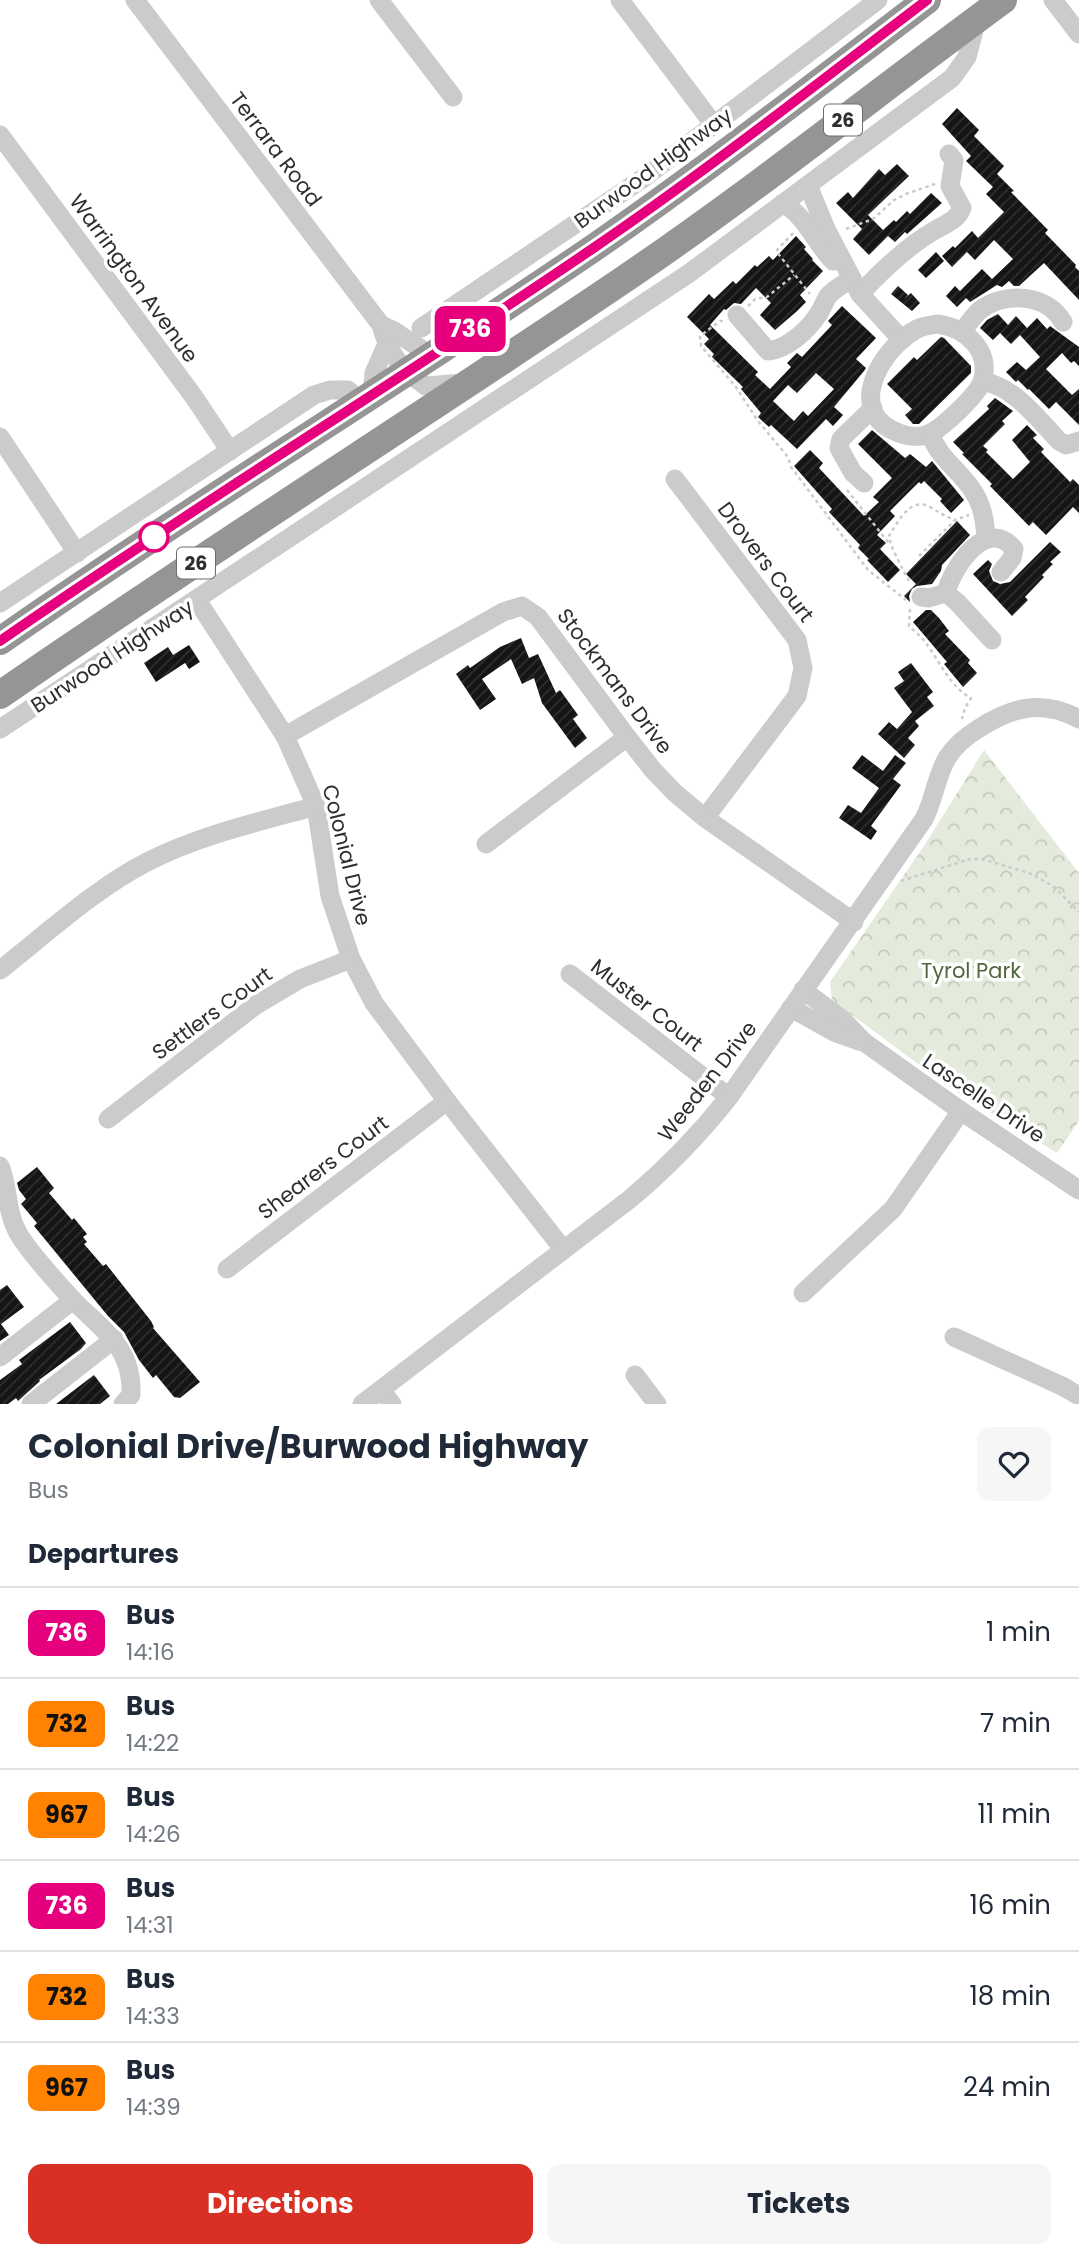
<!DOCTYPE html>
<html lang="en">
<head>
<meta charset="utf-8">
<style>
  body { margin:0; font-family:Poppins,sans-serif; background:#f6f6f7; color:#1f2937; height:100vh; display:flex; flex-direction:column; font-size:26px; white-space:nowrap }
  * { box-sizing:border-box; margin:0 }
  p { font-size:23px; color:#747a83 }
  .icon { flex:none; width:38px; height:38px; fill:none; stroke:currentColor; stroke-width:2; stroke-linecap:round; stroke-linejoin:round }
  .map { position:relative; height:1404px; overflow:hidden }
  .panel { display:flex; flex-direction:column; background:#fff; flex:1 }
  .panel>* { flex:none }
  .badge { padding:0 14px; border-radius:10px; font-size:24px; line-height:46px }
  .map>.badge { position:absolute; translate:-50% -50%; box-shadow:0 0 0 4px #fff }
  h2 { padding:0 28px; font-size:26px; line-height:63px }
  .round { display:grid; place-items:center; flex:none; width:74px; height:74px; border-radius:14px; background:#f6f6f7 }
  .head { display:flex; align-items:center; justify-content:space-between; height:119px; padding:0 28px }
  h1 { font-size:33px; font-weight:700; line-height:52px }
  .button { display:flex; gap:14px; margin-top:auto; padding:14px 28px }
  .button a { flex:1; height:80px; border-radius:14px; background:#d93025; color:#fff; font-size:28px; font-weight:700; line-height:80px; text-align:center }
  .button a+a { background:#f6f6f7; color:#1f2937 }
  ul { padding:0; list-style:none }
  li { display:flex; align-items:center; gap:21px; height:91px; padding:0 28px; border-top:2px solid #e0e1e3 }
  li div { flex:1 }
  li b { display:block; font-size:26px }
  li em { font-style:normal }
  li .badge { min-width:77px; font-weight:700; text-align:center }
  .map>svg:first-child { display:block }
  .forest { fill:url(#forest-crowns) }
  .building { fill:url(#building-hatch); fill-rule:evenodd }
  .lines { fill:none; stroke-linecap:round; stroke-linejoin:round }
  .path { stroke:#cbcbcb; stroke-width:2.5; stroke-dasharray:3.5 3.5; stroke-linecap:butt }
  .minor { stroke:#cbcbcb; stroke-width:19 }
  .highway { stroke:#959595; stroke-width:28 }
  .line-casing { stroke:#fff; stroke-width:16 }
  .line { stroke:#e6007e; stroke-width:10 }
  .stop-dot { fill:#fff; stroke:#e6007e; stroke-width:3.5 }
  .labels { text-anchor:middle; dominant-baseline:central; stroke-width:7; stroke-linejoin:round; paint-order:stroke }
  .shield { fill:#fff; stroke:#6d6d6d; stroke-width:2 }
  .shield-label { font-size:19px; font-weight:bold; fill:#2e2e2e }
  .street-label { font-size:21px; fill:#2e2e2e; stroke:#fff }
  .park-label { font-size:21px; fill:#52673d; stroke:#fff }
</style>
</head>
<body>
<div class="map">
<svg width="1079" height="1404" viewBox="0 0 1079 1404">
  <defs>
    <pattern id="forest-crowns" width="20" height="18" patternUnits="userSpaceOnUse" patternTransform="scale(1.75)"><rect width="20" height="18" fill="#e4ebdc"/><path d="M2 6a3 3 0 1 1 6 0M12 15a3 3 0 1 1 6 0" fill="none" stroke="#c4cabd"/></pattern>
    <pattern id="building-hatch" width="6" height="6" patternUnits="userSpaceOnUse" patternTransform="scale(1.75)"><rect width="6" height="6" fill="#151515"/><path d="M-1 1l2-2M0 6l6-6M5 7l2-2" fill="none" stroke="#2f2f2f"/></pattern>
  </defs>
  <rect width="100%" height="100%" fill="#fff"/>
  <polygon class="forest" points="984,750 1079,873 1079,1121 1057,1153 952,1089 832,1000 830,982 924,846"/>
  <g class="building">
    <polygon points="957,108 979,130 974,136 1004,166 997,174 1014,191 1011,192 1048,230 1045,233 1076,265 1075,267 1079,271 1079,300 1044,263 1019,286 1014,286 1009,281 1002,287 997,285 970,302 966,298 957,307 946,296 955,286 960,291 982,269 992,279 1013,259 994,240 975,260 967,252 952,267 942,256 953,246 955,248 972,231 978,238 1004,212 986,194 993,187 966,161 971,156 942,124"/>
    <polygon points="897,164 909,176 868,215 883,230 894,220 896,222 907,211 910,214 931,193 942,203 907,234 905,232 895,242 888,236 869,255 853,239 862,229 836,203 848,192 853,198 879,169 885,175"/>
    <path d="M 796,236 L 806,247 L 804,249 L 813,259 L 812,260 L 823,271 L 800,295 L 806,302 L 796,312 L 775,330 L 760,315 L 771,303 L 756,288 L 741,304 L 734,303 L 726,310 L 724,309 L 710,325 L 758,372 L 755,375 L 770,389 L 791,367 L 787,363 L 797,353 L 802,357 L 832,325 L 828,321 L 842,306 L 876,338 L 856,359 L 866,368 L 864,371 L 834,407 L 843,415 L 833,426 L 826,419 L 797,449 L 771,425 L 769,427 L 758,417 L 761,413 L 741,389 L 743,387 L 712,357 L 714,354 L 704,344 L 709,339 L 687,317 L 709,294 L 714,299 L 733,281 L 736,284 L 755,265 L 757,267 L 769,256 L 773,260 ZM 816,373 L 834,389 L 808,416 L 803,411 L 794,421 L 773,401 L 788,385 L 797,393 Z"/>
    <polygon points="936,252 944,261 926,278 918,270"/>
    <polygon points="898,286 908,295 904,299 911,293 920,303 912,311 891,294"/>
    <polygon points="998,314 1008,325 1016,316 1027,328 1037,318 1047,329 1050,326 1079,347 1079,366 1074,361 1071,363 1062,353 1046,369 1072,395 1079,389 1079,425 1056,402 1049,409 1029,389 1028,390 1018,380 1016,382 1006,372 1017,362 1026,370 1040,357 1020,335 1011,344 1000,333 993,340 980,328 987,320"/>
    <polygon points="941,337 944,338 971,366 971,373 923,420 919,424 913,424 905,415 912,409 887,384 914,357 917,360"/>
    <polygon points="995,398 1013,411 1002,421 1005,424 983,446 988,450 986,452 1013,479 1030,462 1012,440 1027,425 1037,435 1033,438 1044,449 1041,452 1070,482 1073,479 1079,485 1079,513 1073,507 1046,535 1033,522 1029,526 990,486 992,484 962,454 964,453 953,442 989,409 987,406"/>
    <polygon points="872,430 905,458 910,454 926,467 932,461 964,500 951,513 940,501 942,499 924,481 921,484 919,482 890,511 895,516 877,535 886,543 880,549 900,570 888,582 867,560 869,559 858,548 860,545 829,512 832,509 794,466 810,450 823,463 819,468 864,516 879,502 873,497 892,478 858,444"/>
    <polygon points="957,521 970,535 942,565 941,571 932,584 917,586 912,589 909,596 910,602 904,596 916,584 906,574"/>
    <polygon points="1050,542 1061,552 1050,562 1053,564 1042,575 1044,577 1025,597 1028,600 1012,616 973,574 988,560 992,564 989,571 993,581 1000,584 1010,582"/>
    <polygon points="926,610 931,610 939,618 949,631 945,634 970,660 968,663 977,673 963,687 944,664 947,662 913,622"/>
    <polygon points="521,638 529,658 538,654 556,693 560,690 578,715 573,719 587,738 575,748 542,703 534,678 522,684 511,659 482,679 496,699 480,710 456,674 468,665 470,668 500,647"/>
    <polygon points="189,645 200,662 189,669 185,663 156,682 144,663 168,647 173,655"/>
    <polygon points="911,663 933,692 927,697 934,706 915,721 919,726 908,738 915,745 904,758 878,734 889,722 897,729 912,712 894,688 904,681 898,672"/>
    <polygon points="862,755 883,771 895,755 906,763 893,779 901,785 871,826 877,831 871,840 839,818 848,805 861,813 879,788 852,768"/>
    <polygon points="37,1167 54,1188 49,1193 72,1220 74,1218 87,1234 83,1237 87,1242 84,1244 103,1266 106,1264 151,1321 154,1327 153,1328 200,1382 180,1398 174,1397 156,1375 153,1378 139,1360 124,1332 108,1316 34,1226 37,1223 21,1204 26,1199 19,1190 17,1183"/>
    <polygon points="7,1285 24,1307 1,1324 9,1335 0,1341 0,1290"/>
    <polygon points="70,1322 86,1343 81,1349 39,1380 40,1381 18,1401 16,1398 8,1404 0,1404 0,1380 22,1364 19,1360"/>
    <polygon points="94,1375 110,1396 100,1404 56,1404"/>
  </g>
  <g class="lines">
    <g class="path">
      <polyline points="846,229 873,219 894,200 906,194 935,184"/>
      <polyline points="793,233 776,251 810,294"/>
      <polyline points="748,306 755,299 767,297 794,275"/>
      <polyline points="723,321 720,321 700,336 701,346 736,387 758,421 788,457 791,467 868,570 906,600"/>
      <polyline points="847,490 888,542"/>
      <polyline points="919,556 955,520 969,515"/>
      <path d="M 909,581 C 904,572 889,544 889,536 C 898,522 910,496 930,507 C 939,512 946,517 955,520"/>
      <path d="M 910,609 L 909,626 C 914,631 921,636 925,642 C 939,660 950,687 971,698 L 965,708 L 962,719"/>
      <polyline points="901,881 970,859 982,859 1029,873 1042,880 1053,886 1079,912"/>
    </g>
    <g class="minor">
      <path d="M 135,0 L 381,325 C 388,353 402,370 426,386 L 463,383"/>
      <polyline points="379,0 453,97"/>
      <polyline points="620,0 714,125"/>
      <polyline points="1053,0 1079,34"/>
      <polyline points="0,135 194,397 230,451"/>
      <polyline points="808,185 826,229 860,294 902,340"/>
      <path d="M 783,203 C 807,218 814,241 833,261"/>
      <path d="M 860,294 C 883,269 907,246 937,229 C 948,223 958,219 962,208 L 950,186 L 954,160 L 949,154"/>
      <path d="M 737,315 L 768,351 C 787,349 807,331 817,316 C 822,310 824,302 828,296 C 834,289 844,284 851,279"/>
      <path d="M 938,324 C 965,328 990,349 983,379 C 979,394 945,425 931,433 C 922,438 909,437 899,433 C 843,413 881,348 917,329 C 923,326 931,325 938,324 Z"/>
      <polyline points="381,325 394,331 430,355"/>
      <polyline points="421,328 645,177 878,0"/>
      <path d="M 962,331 C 968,325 973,316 980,310 C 1006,291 1047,294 1063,322"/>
      <path d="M 982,381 C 1015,387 1037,418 1059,441 L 1066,445 L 1079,441"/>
      <polyline points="372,394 374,373 386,346"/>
      <path d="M 930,433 C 938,458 960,470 973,491 C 983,506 985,522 986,539"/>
      <polyline points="0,437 77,553"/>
      <polyline points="675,479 797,640 803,668 797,696 705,818"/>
      <polyline points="864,483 853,473 839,448 841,439 873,408"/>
      <path d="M 946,593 C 952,568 987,515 1014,549 L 1012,558 L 1001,572"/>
      <polyline points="921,597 929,598 946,593 957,602 992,640"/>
      <polyline points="197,600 285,736 316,806 330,896 351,959 374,1003 447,1101 563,1249"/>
      <polyline points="0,603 314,395 330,390 348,390 360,402"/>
      <polyline points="0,729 688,274 952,78 967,57 977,19"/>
      <polyline points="285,736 503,612 522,606 538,617 627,737 653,770 675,793 705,818 854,922"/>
      <polyline points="486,844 627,737"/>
      <path d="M 0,970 C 46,934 96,888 147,862 C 200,835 259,822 316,806"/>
      <polyline points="570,974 729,1097"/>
      <polyline points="803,990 842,1019 864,1042 961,1111 1079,1190"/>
      <polyline points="791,1008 834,1032 859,1041"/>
      <polyline points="108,1119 256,1005 300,979 351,959"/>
      <path d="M 0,1166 C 9,1188 6,1212 18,1233 C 31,1255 55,1280 72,1299 C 102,1330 133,1346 131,1395 L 123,1404"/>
      <polyline points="227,1269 447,1101"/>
      <polyline points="803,1293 893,1209 961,1111"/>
      <polyline points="954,1337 1064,1387 1079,1396"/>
      <polyline points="0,1357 73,1300"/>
      <polyline points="635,1375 657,1404"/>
      <polyline points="381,1390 392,1404"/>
      <polyline points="31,1404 114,1339"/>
      <path d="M 362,1404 L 630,1199 C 667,1168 699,1135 729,1097 L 924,819 C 934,800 936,777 947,758 C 955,745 965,737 978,729 C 1012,707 1042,699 1079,719"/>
    </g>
    <g class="highway">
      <path d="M 0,641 C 195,505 399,381 595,247 C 709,168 818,83 927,0"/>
      <path d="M 0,695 C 205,553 416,420 623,280 C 753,192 876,93 1003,0"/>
    </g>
  </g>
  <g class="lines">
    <g class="line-casing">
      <path id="line" d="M 0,641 C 196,505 399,381 595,247 C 709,169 818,83 927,0"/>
    </g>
    <use href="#line" class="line"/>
  </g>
  <circle class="stop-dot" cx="154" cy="537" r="14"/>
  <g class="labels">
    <g class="shield">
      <rect x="824" y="104.5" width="38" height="31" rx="5"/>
      <rect x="177" y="547.5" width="38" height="31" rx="5"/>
    </g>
    <g class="shield-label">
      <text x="843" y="120">26</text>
      <text x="196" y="563">26</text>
    </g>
    <g class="street-label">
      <text transform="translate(276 149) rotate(53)">Terrara Road</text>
      <text transform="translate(653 168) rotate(-36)">Burwood Highway</text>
      <text transform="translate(134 278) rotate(54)">Warrington Avenue</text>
      <text transform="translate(766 562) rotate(53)">Drovers Court</text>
      <text transform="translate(112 656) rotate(-33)">Burwood Highway</text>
      <text transform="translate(615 681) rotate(53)">Stockmans Drive</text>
      <text transform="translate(347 855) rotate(76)">Colonial Drive</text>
      <text transform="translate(647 1005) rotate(38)">Muster Court</text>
      <text transform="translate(212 1013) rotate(-36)">Settlers Court</text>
      <text transform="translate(707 1081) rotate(-52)">Weeden Drive</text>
      <text transform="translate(984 1098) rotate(34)">Lascelle Drive</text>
      <text transform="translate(323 1167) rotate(-37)">Shearers Court</text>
    </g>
    <g class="park-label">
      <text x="971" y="970">Tyrol Park</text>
    </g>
  </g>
</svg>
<b class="badge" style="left:470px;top:329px;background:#e6007e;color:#fff">736</b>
</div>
<section class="panel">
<div class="head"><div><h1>Colonial Drive/Burwood Highway</h1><p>Bus</p></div><a class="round"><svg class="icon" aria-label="heart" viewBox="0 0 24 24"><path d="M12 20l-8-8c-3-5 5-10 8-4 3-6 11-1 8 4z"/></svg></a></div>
<h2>Departures</h2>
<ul>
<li><span class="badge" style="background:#e6007e;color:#fff">736</span><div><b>Bus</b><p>14:16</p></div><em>1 min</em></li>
<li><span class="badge" style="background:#ff8200;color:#111">732</span><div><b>Bus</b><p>14:22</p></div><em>7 min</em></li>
<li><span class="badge" style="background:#ff8200;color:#111">967</span><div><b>Bus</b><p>14:26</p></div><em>11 min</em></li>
<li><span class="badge" style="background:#e6007e;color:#fff">736</span><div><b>Bus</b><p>14:31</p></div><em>16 min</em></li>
<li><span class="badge" style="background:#ff8200;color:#111">732</span><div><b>Bus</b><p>14:33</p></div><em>18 min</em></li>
<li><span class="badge" style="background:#ff8200;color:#111">967</span><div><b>Bus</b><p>14:39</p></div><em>24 min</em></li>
</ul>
<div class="button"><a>Directions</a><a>Tickets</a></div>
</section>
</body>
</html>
